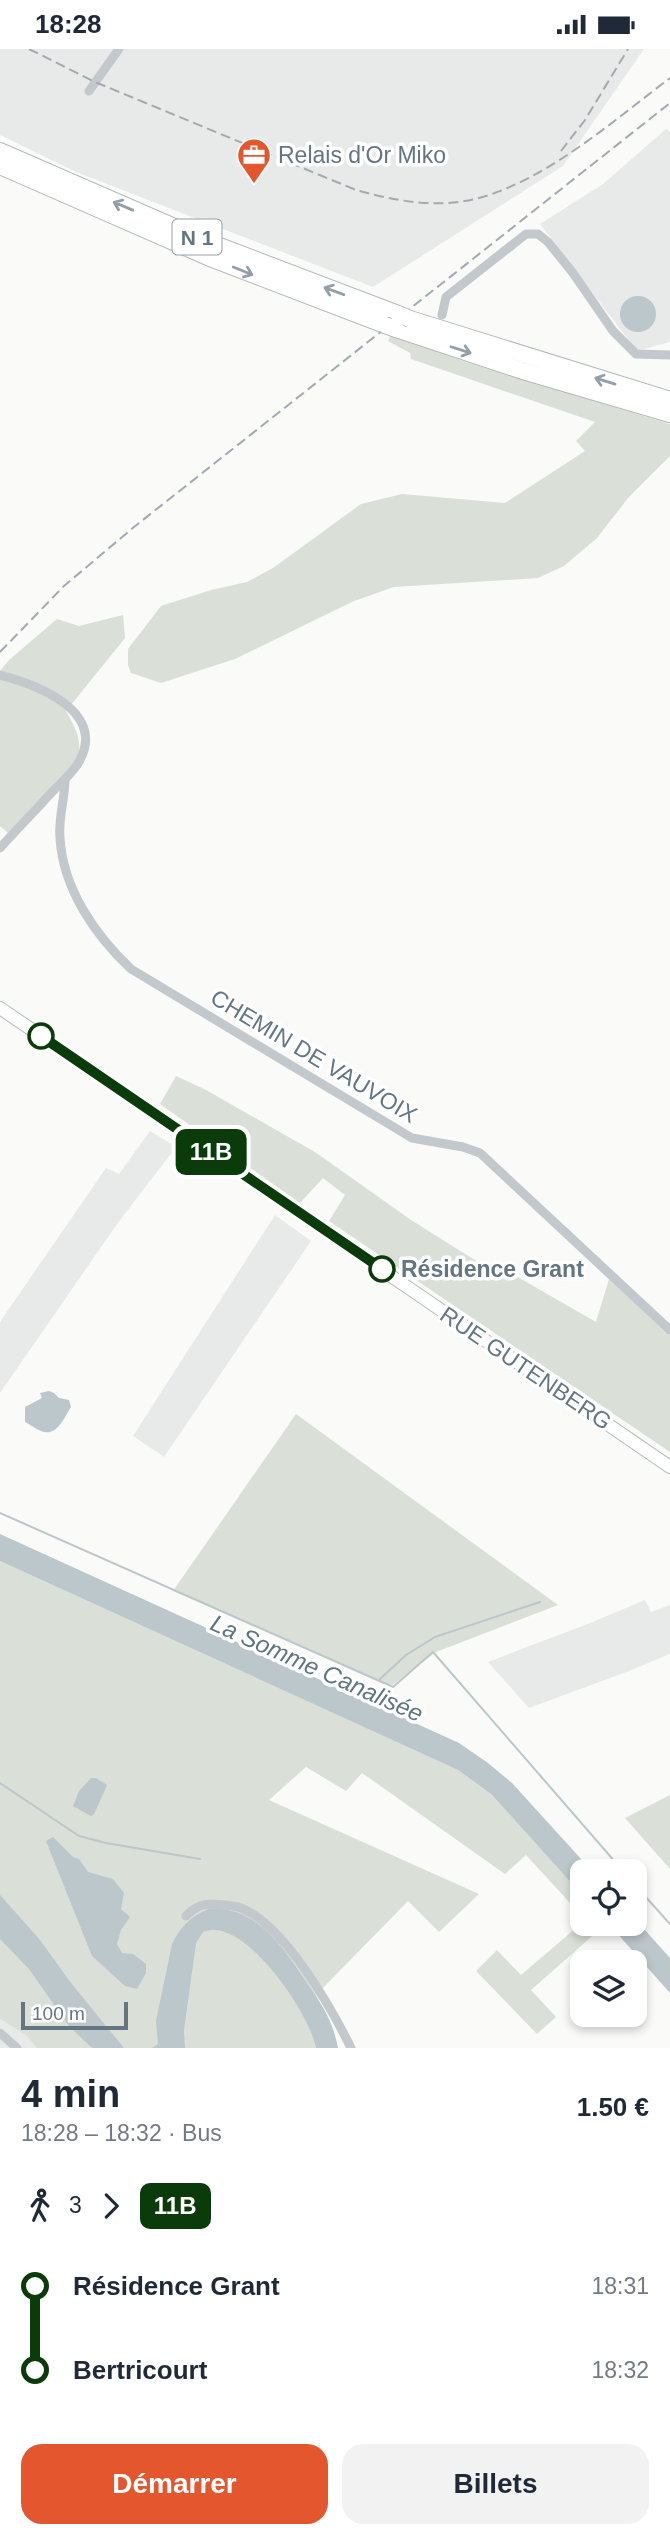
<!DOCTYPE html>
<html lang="fr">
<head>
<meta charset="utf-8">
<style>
  body { margin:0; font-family:Arial,sans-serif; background:#f2f2f3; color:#1f2937; height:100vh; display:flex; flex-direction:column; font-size:26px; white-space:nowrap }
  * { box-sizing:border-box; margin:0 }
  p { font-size:23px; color:#747a83 }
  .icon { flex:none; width:38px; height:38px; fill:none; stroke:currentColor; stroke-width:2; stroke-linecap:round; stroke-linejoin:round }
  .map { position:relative; height:1999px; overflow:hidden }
  .details { display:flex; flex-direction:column; background:#fff; flex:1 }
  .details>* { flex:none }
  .badge { padding:0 14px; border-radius:10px; font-size:24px; line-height:46px }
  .tools { position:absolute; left:570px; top:1810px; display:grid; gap:14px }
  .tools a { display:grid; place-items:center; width:77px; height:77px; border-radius:14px; background:#fff; box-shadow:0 4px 10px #0003; font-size:35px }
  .scale { position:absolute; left:21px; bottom:18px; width:107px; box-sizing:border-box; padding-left:7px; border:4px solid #657683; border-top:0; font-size:19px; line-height:24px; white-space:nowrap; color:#657683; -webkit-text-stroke:5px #fff; paint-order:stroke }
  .map>.badge { position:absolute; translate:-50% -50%; box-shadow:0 0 0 4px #fff }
  .legs { display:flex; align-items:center; gap:10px; height:77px; padding:0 21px; font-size:23px }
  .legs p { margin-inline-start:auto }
  .headline { display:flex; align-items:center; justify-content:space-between; height:119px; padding:0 21px }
  h1 { font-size:38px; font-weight:700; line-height:52px }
  .primary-button { display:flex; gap:14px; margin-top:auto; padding:14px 21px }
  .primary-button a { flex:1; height:80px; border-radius:21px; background:#e4572e; color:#fff; font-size:28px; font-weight:700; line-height:80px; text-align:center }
  .primary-button a+a { background:#f2f2f3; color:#1f2937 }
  ul { padding:0 21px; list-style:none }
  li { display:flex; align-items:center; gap:24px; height:84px; font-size:26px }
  li i { display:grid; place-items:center; width:10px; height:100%; margin:0 9px; background:currentColor }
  li i::after { content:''; width:18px; height:18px; margin:-9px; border:5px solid; border-radius:50%; background:#fff }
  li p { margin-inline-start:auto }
  li:first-child i { background:linear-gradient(#0000 50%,currentColor 0) }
  li:last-child i { background:linear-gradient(currentColor 50%,#0000 0) }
  .status { display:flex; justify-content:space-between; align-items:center; height:49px; padding:0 35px; background:#fff; direction:ltr }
  .status svg { height:19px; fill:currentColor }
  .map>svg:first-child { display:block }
  .built { fill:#e8e9e9 }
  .green { fill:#dadfd7 }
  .water { fill:#bbc7cb }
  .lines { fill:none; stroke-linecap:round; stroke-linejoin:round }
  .stream { stroke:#bbc7cb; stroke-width:2 }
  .secondary-casing { stroke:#b3babf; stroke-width:14 }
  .highway-casing { stroke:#b4b9bd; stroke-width:18 }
  .street { stroke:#c3c8cc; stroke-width:9 }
  .secondary { stroke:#fff; stroke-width:12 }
  .highway { stroke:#fff; stroke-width:16 }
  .rail { stroke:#a2aab0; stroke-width:2; stroke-dasharray:10 5; stroke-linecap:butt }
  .highway-bridge-casing { stroke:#b4b9bd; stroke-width:18; stroke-linecap:butt }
  .highway-bridge { stroke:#fff; stroke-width:16 }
  .oneway { stroke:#939fa8 }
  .line-1-casing { stroke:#fff; stroke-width:16 }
  .line-1 { stroke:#0b3b0b; stroke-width:10 }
  .stop-1-dot { fill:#fff; stroke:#0b3b0b; stroke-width:3.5 }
  .labels { text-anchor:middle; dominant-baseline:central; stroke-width:7; stroke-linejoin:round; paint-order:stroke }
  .shield { fill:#fff; stroke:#939fa8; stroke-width:2 }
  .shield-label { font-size:21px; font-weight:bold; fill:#657683 }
  .poi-label { font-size:23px; fill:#657683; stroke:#fff; text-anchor:start }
  .street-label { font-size:23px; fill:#657683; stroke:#fff }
  .stop-label { font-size:23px; font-weight:bold; fill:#657683; stroke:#fff; text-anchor:start }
  .water-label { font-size:24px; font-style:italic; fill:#60757c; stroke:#fff }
</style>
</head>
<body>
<div class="status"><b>18:28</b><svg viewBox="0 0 49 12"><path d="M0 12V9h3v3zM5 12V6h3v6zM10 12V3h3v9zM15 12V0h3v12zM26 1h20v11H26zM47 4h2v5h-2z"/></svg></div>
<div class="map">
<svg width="670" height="1999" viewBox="0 0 670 1999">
  <rect width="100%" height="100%" fill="#fafaf8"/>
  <g class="built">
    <polygon points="0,0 644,0 563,117 373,238 76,123 0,86"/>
    <polygon points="666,80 670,83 670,293 637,302 540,175 603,135"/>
    <polygon points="150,1082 176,1098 117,1175 0,1344 0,1274 2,1270 106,1119 119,1125"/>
    <polygon points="275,1166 311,1192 164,1408 133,1387"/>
    <polygon points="645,1551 651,1563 670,1556 670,1605 629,1622 529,1659 488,1613 585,1576"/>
    <polygon points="0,1970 26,1986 37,1999 0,1999"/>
  </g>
  <g class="green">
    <polygon points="391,285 463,312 670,375 670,407 628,449 597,489 564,517 538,529 394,538 354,552 235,610 161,634 131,624 128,616 128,600 161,557 211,541 247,533 273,519 361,455 402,445 505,454 585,402 576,392 595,373 411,310 410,304 388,292"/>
    <path d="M 123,566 L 125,589 L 66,662 C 74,676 81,688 79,704 C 76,722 23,769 8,784 L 0,777 L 0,622 L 9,611 L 57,570 L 79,577 Z"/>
    <polygon points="176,1027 206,1041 315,1103 411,1171 478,1213 516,1227 596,1273 609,1230 670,1286 670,1403 329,1172 345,1146 323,1129 300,1154 160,1055"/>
    <polygon points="296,1365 558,1556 436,1603 391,1637 173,1542"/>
    <path d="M 0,1512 L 458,1721 L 491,1745 L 583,1847 L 583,1868 L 526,1806 L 505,1825 L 362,1724 L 346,1742 L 306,1718 L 269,1751 L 479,1845 L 439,1883 L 408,1852 L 316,1946 L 328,1970 L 336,1999 L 179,1999 L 195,1882 C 233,1857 284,1924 311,1941 L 263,1884 L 221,1864 L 199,1869 L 182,1888 L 163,1999 L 117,1999 L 0,1860 Z"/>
    <polygon points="670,1746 670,1820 625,1769"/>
    <polygon points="583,1873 607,1874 531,1941 556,1968 537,1985 476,1922 497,1901 521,1926"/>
    <polygon points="0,1883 94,1999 37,1999 26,1986 0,1970"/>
  </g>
  <g class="water">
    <circle cx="638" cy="265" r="18"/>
    <path d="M 49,1342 L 54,1344 L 59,1349 L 69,1351 L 71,1358 C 65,1367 57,1389 41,1382 C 36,1380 31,1376 25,1373 L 25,1358 L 42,1349 L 40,1344 Z"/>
    <polygon points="0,1485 459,1694 488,1714 512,1734 592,1822 583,1822 583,1847 491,1745 458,1721 0,1512"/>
    <polygon points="91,1729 96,1729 107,1736 94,1765 91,1767 73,1757 79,1742"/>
    <polygon points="53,1788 73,1808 79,1810 88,1823 113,1830 124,1844 121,1860 130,1868 121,1881 117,1895 122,1904 133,1905 146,1915 146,1924 137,1940 125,1937 92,1907 46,1792"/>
    <polygon points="0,1846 40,1891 71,1934 124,1999 92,1999 69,1977 29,1920 0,1890"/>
    <path d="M 209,1860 C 255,1856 282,1897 305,1931 C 322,1956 332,1969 338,1999 L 316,1999 C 311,1966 242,1864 203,1883 L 196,1894 L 184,1981 L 185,1999 L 152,1999 L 158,1995 L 156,1972 L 172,1895 C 179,1879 192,1866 209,1860 Z"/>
    <polygon points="635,1870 670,1909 670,1944 608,1874 635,1874"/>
  </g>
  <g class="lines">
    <g class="stream">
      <polyline points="0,1464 393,1638 433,1603 623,1822"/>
      <polyline points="380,1630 406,1606 435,1588 540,1553"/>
      <polyline points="0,1734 79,1787 106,1794 200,1810"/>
      <polyline points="635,1836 670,1875"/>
    </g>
    <g class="secondary-casing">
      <polyline id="secondary" points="0,959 670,1418"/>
    </g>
    <g class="highway-casing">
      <g id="highway">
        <polyline points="0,102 209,193 398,265"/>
        <polyline points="0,117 210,209 385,276"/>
        <polyline points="410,270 670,351"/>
        <polyline points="396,280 523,322 670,365"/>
      </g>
    </g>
    <g class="street">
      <polyline points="89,42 119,0"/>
      <polyline points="442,266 446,248 526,185 538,185 548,193 573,224 613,282 636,305 670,306"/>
      <path d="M 0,626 C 35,635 106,661 80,711 C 74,723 62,733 52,743 C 35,762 17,780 0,799"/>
      <path d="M 65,730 C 65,750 58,769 60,789 C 63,840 95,886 131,920 L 412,1089 L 463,1098 L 480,1104 L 670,1281"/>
      <path d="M 186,1867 C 199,1854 207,1854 225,1856 C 230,1857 236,1857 241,1859 C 284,1876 331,1958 351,1999"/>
      <polyline points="0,1984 17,1999"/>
    </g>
    <use href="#secondary" class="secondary"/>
    <use href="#highway" class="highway"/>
    <g class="rail">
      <path d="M 29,0 L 95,33 L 356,141 C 395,152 438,160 479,149 C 548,130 613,72 670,29"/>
      <polyline points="561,102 585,71 628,0"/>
      <polyline points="0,603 64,537 134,478 670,54"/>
    </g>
    <g class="highway-bridge-casing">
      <g id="highway-bridge">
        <polyline points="398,265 410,270"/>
        <polyline points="385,276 396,280"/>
      </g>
    </g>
    <use href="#highway-bridge" class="highway-bridge"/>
  </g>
  <defs><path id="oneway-shaft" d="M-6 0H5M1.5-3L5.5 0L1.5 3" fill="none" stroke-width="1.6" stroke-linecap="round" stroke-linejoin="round" transform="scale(1.75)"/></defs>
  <g class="oneway">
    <use href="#oneway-shaft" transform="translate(123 157) rotate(-157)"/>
    <use href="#oneway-shaft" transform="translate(243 222) rotate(22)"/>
    <use href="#oneway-shaft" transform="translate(334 242) rotate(-160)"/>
    <use href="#oneway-shaft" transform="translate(461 301) rotate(18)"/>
    <use href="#oneway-shaft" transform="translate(605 332) rotate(-163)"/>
  </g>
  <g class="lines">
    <g class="line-1-casing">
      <polyline id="line-1" points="41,987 382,1220"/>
    </g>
    <use href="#line-1" class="line-1"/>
  </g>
  <defs>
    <g id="office-pin" transform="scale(1.75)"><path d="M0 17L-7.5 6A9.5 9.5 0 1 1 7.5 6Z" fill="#e4572e" stroke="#fff"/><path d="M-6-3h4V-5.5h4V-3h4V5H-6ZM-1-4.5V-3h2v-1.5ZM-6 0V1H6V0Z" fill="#fff"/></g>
  </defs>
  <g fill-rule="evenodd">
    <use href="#office-pin" x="254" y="106"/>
  </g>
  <g class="stop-1-dot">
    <circle cx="41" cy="987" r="12"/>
    <circle cx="382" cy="1220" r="12"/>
  </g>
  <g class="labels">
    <rect class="shield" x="172.5" y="170.5" width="49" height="35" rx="5"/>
    <g class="shield-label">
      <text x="197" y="188">N 1</text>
    </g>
    <g class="poi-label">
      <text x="278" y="106">Relais d'Or Miko</text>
    </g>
    <g class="street-label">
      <text transform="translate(314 1007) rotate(31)">CHEMIN DE VAUVOIX</text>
      <text transform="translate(526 1319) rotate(34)">RUE GUTENBERG</text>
    </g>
    <g class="stop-label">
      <text x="401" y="1220">Résidence Grant</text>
    </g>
    <g class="water-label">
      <text transform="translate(317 1619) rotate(24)">La Somme Canalisée</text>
    </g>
  </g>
</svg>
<div class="tools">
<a><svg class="icon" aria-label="locate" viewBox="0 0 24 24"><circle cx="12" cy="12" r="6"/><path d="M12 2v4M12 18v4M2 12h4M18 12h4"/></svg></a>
<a><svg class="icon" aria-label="layers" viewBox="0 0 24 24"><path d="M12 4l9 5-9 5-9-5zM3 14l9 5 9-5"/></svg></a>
</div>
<div class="scale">100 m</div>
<b class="badge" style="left:211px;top:1103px;background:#0b3b0b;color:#fff">11B</b>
</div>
<section class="details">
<div class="headline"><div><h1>4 min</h1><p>18:28 – 18:32 · Bus</p></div><b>1.50 €</b></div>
<div class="legs"><svg class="icon" aria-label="walk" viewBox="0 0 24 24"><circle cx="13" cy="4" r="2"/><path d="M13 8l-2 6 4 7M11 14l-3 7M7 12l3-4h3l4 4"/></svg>3<svg class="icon" aria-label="forward" viewBox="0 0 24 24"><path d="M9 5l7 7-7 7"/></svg><b class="badge" style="background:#0b3b0b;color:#fff">11B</b></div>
<ul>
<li><i style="color:#0b3b0b"></i><b>Résidence Grant</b><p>18:31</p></li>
<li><i style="color:#0b3b0b"></i><b>Bertricourt</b><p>18:32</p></li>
</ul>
<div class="primary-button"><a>Démarrer</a><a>Billets</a></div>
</section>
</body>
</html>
